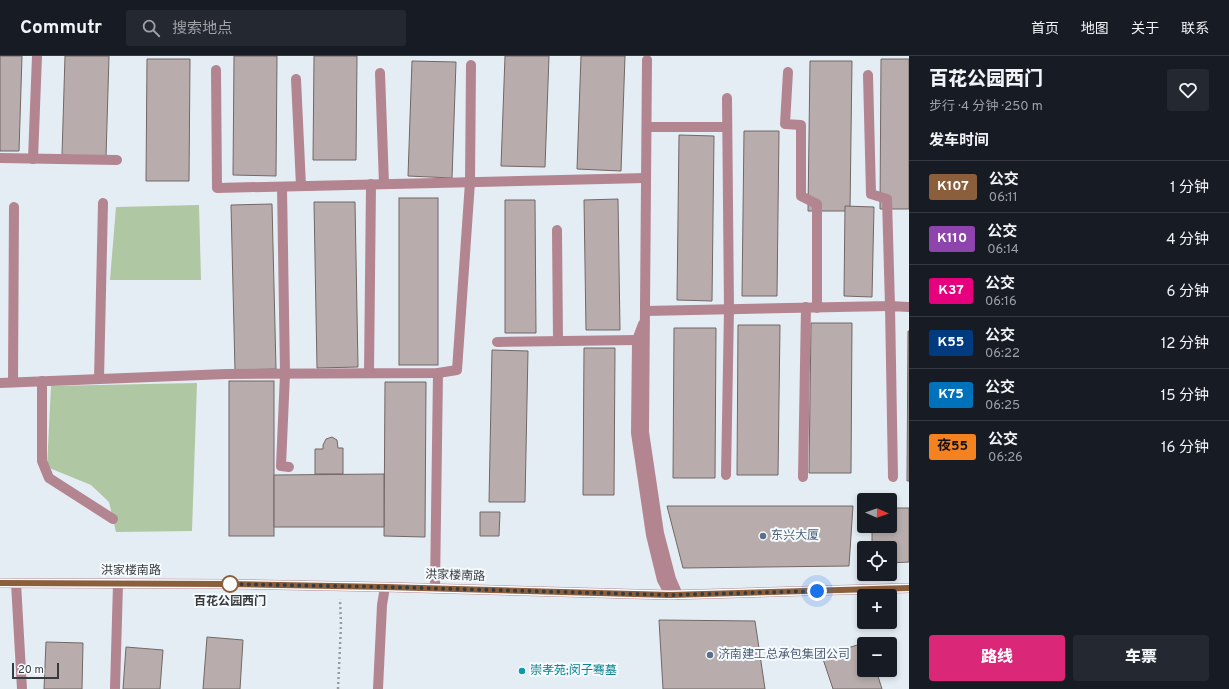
<!DOCTYPE html>
<html lang="zh">
<head>
<meta charset="utf-8">
<style>
  body { margin:0; font-family:Overpass,"Noto Sans SC",sans-serif; background:#242831; color:#f1f3f6; height:100vh; display:flex; flex-direction:column; font-size:15px; white-space:nowrap }
  * { box-sizing:border-box; margin:0 }
  p { font-size:13px; color:#9ea1a6 }
  .icon { flex:none; width:22px; height:22px; fill:none; stroke:currentColor; stroke-width:2; stroke-linecap:round; stroke-linejoin:round }
  .map { position:relative; flex:1; overflow:hidden }
  .side { display:flex; flex-direction:column; background:#171b24; width:320px }
  .side>* { flex:none }
  .badge { padding:0 8px; border-radius:3px; font-size:14px; line-height:26px }
  .needle { width:26px; rotate:92deg }
  .fabs { position:absolute; left:857px; top:437px; display:grid; gap:8px }
  .fabs a { display:grid; place-items:center; width:40px; height:40px; border-radius:4px; background:#171b24; box-shadow:0 2px 6px #0003; font-size:20px }
  .scale { position:absolute; left:12px; bottom:10px; width:47px; box-sizing:border-box; padding-left:4px; border:2px solid #383b3e; border-top:0; font-size:11px; line-height:14px; white-space:nowrap; color:#383b3e; -webkit-text-stroke:3px #f5fafe; paint-order:stroke }
  .you { position:absolute; width:20px; height:20px; margin:-10px; border:3px solid #fff; border-radius:50%; background:#1a73e8; box-shadow:0 0 0 6px #1a73e833 }
  .map>.badge { position:absolute; translate:-50% -50%; box-shadow:0 0 0 2px #fff }
  h2 { padding:0 20px; font-size:15px; line-height:36px }
  .round { display:grid; place-items:center; flex:none; width:42px; height:42px; border-radius:4px; background:#242831 }
  .summary { display:flex; align-items:center; justify-content:space-between; height:68px; padding:0 20px }
  h1 { font-size:19px; font-weight:800; line-height:30px }
  .primary-button { display:flex; gap:8px; margin-top:auto; padding:8px 20px }
  .primary-button a { flex:1; height:46px; border-radius:4px; background:#db2777; color:#fff; font-size:16px; font-weight:800; line-height:46px; text-align:center }
  .primary-button a+a { background:#242831; color:#f1f3f6 }
  ul { padding:0; list-style:none }
  li { display:flex; align-items:center; gap:12px; height:52px; padding:0 20px; border-top:1px solid #363941 }
  li div { flex:1 }
  li b { display:block; font-size:15px }
  li em { font-style:normal }
  li .badge { min-width:44px; font-weight:700; text-align:center }
  header { display:flex; align-items:center; gap:24px; box-sizing:border-box; height:56px; padding:0 20px; background:#171b24; border-bottom:1px solid #363941 }
  header strong { font-size:19px }
  nav { display:flex; gap:22px; margin-inline-start:auto; font-size:14px }
  .search { width:280px; height:36px; background:#242831; display:flex; align-items:center; gap:10px; box-sizing:border-box; padding:0 14px; border-radius:4px; color:#9ea1a6; font-size:15px }
  main { display:flex; flex:1; min-height:0 }
  .map>svg:first-child { display:block }
  .green { fill:#afc7a2 }
  .building { fill:#b8adac; stroke:#716766 }
  .lines { fill:none; stroke-linecap:round; stroke-linejoin:round }
  .path { stroke:#959ba0; stroke-width:2.5; stroke-dasharray:2 3; stroke-linecap:butt }
  .minor { stroke:#b38591; stroke-width:10 }
  .line-casing { stroke:#fff; stroke-width:9 }
  .line { stroke:#8b5e3c; stroke-width:6 }
  .walk { stroke:#383b3e; stroke-width:4; stroke-dasharray:0 7.2 }
  .service-dot { fill:#5c6f8a; stroke:#f5fafe; stroke-width:1.5 }
  .stop-dot { fill:#fff; stroke:#8b5e3c; stroke-width:2 }
  .culture-dot { fill:#0f9aa8; stroke:#f5fafe; stroke-width:1.5 }
  .labels { text-anchor:middle; dominant-baseline:central; stroke-width:4; stroke-linejoin:round; paint-order:stroke }
  .service-label { font-size:12px; fill:#4e5e75; stroke:#f5fafe; text-anchor:start }
  .street-label { font-size:12px; fill:#383b3e; stroke:#f5fafe }
  .stop-label { font-size:12px; font-weight:bold; fill:#383b3e; stroke:#f5fafe }
  .culture-label { font-size:12px; fill:#0d838f; stroke:#f5fafe; text-anchor:start }
</style>
</head>
<body>
<header>
<strong>Commutr</strong>
<div class="search"><svg class="icon" aria-label="search" viewBox="0 0 24 24"><circle cx="10" cy="10" r="6"/><path d="M15 15l6 6"/></svg>搜索地点</div>
<nav><a>首页</a><a>地图</a><a>关于</a><a>联系</a></nav>
</header>
<main>
<div class="map">
<svg width="909" height="633" viewBox="0 0 909 633">
  <rect width="100%" height="100%" fill="#e5edf4"/>
  <g class="green">
    <polygon points="199,149 201,224 110,224 116,151"/>
    <polygon points="197,327 192,475 116,476 109,446 91,429 47,411 51,330"/>
  </g>
  <g class="building">
    <polygon points="0,0 22,0 19,95 0,95"/>
    <polygon points="65,0 109,0 106,101 62,99"/>
    <polygon points="234,0 277,0 276,120 233,119"/>
    <polygon points="314,0 357,0 356,104 313,104"/>
    <polygon points="505,0 549,0 545,111 501,110"/>
    <polygon points="581,0 625,0 621,115 577,113"/>
    <polygon points="147,3 190,3 189,125 146,125"/>
    <polygon points="881,3 909,3 909,153 880,153"/>
    <polygon points="412,5 456,6 452,122 408,120"/>
    <polygon points="810,5 852,5 850,155 808,155"/>
    <polygon points="744,75 779,75 777,240 742,240"/>
    <polygon points="679,79 714,80 712,245 677,244"/>
    <rect x="399" y="142" width="39" height="167"/>
    <polygon points="618,143 620,274 586,274 584,144"/>
    <polygon points="505,144 535,144 536,277 505,277"/>
    <polygon points="314,146 355,146 358,311 317,312"/>
    <polygon points="272,148 276,313 235,314 231,149"/>
    <polygon points="845,150 874,151 872,241 844,240"/>
    <polygon points="811,267 852,267 851,417 809,417"/>
    <polygon points="738,269 780,269 778,419 737,419"/>
    <polygon points="674,272 716,272 715,422 673,422"/>
    <polygon points="908,275 909,275 909,425 907,425"/>
    <polygon points="584,292 615,292 614,439 583,439"/>
    <polygon points="492,294 528,295 525,446 489,446"/>
    <rect x="229" y="325" width="45" height="155"/>
    <polygon points="385,326 426,326 425,481 384,480"/>
    <polygon points="332,381 337,384 338,392 343,392 343,418 315,418 315,393 323,393 323,389 326,383"/>
    <polygon points="384,418 384,471 274,471 274,419"/>
    <polygon points="667,450 853,450 849,510 683,512"/>
    <polygon points="890,452 909,452 909,506 890,507 890,492 872,492 872,470 890,470"/>
    <polygon points="480,456 500,456 499,480 480,480"/>
    <polygon points="659,564 755,565 765,633 663,633"/>
    <polygon points="207,581 243,584 240,633 203,633"/>
    <polygon points="46,586 83,587 82,633 44,633"/>
    <polygon points="867,586 868,588 864,588 864,614 876,614 882,633 833,633 822,600"/>
    <polygon points="126,591 163,594 160,633 123,633"/>
  </g>
  <g class="lines">
    <polyline class="path" points="338,633 341,569 340,543"/>
    <g class="minor">
      <polyline points="647,4 644,376 659,477 671,523 678,539"/>
      <polyline points="216,14 217,132 646,122"/>
      <polyline points="788,16 785,68 801,69 801,140 817,148 817,252"/>
      <polyline points="380,17 384,128"/>
      <polyline points="296,23 301,130"/>
      <polyline points="647,71 727,71"/>
      <polyline points="0,102 117,104"/>
      <polyline points="33,103 37,0"/>
      <polyline points="282,131 285,318 281,410 289,411"/>
      <polyline points="557,174 558,285"/>
      <polyline points="645,255 890,250 887,143 871,138 868,19"/>
      <polyline points="643,268 637,284 636,377 651,479 662,524 670,539"/>
      <polyline points="497,286 637,284"/>
      <polyline points="369,317 371,128"/>
      <polyline points="99,323 103,147"/>
      <polyline points="42,325 42,405 49,422 113,463"/>
      <polyline points="13,326 14,151"/>
      <polyline points="0,327 226,318 438,317 457,314 470,126 471,9"/>
      <polyline points="726,419 729,253 727,42"/>
      <polyline points="803,421 806,251"/>
      <polyline points="893,421 890,250 909,251"/>
      <polyline points="0,527 225,528 385,531 670,539 909,532"/>
      <polyline points="16,527 22,633"/>
      <polyline points="435,532 438,317"/>
      <polyline points="115,633 118,528"/>
      <polyline points="378,633 382,549 385,531"/>
    </g>
  </g>
  <g class="lines">
    <g class="line-casing">
      <polyline id="line" points="0,527 225,528 385,531 670,539 909,532"/>
    </g>
    <use href="#line" class="line"/>
    <polyline class="walk" points="230,528 225,528 385,531 670,539 817,535"/>
  </g>
  <g class="service-dot">
    <circle cx="763" cy="480" r="4"/>
    <circle cx="710" cy="599" r="4"/>
  </g>
  <circle class="stop-dot" cx="230" cy="528" r="8"/>
  <circle class="culture-dot" cx="522" cy="615" r="4"/>
  <g class="labels">
    <g class="service-label">
      <text x="771" y="480">东兴大厦</text>
      <text x="718" y="599">济南建工总承包集团公司</text>
    </g>
    <g class="street-label">
      <text x="131" y="515">洪家楼南路</text>
      <text transform="translate(455 520) rotate(2)">洪家楼南路</text>
    </g>
    <g class="stop-label">
      <text x="230" y="546">百花公园西门</text>
    </g>
    <g class="culture-label">
      <text x="530" y="615">崇孝苑;闵子骞墓</text>
    </g>
  </g>
</svg>
<div class="fabs">
<a><svg class="needle" viewBox="-14 -14 28 28"><path d="M0-13l5 13h-10z" fill="#e53935"/><path d="M0 13l5-13h-10z" fill="#9ea1a6"/></svg></a>
<a><svg class="icon" aria-label="locate" viewBox="0 0 24 24"><circle cx="12" cy="12" r="6"/><path d="M12 2v4M12 18v4M2 12h4M18 12h4"/></svg></a>
<a>+</a>
<a>−</a>
</div>
<div class="scale">20 m</div>
<div class="you" style="left:817px;top:535px"></div>
</div>
<section class="side">
<div class="summary"><div><h1>百花公园西门</h1><p>步行 · 4 分钟 · 250 m</p></div><a class="round"><svg class="icon" aria-label="heart" viewBox="0 0 24 24"><path d="M12 20l-8-8c-3-5 5-10 8-4 3-6 11-1 8 4z"/></svg></a></div>
<h2>发车时间</h2>
<ul>
<li><span class="badge" style="background:#8b5e3c;color:#fff">K107</span><div><b>公交</b><p>06:11</p></div><em>1 分钟</em></li>
<li><span class="badge" style="background:#8e44ad;color:#fff">K110</span><div><b>公交</b><p>06:14</p></div><em>4 分钟</em></li>
<li><span class="badge" style="background:#e6007e;color:#fff">K37</span><div><b>公交</b><p>06:16</p></div><em>6 分钟</em></li>
<li><span class="badge" style="background:#003b80;color:#fff">K55</span><div><b>公交</b><p>06:22</p></div><em>12 分钟</em></li>
<li><span class="badge" style="background:#0072bc;color:#fff">K75</span><div><b>公交</b><p>06:25</p></div><em>15 分钟</em></li>
<li><span class="badge" style="background:#f58220;color:#111">夜55</span><div><b>公交</b><p>06:26</p></div><em>16 分钟</em></li>
</ul>
<div class="primary-button"><a>路线</a><a>车票</a></div>
</section>
</main>
</body>
</html>
